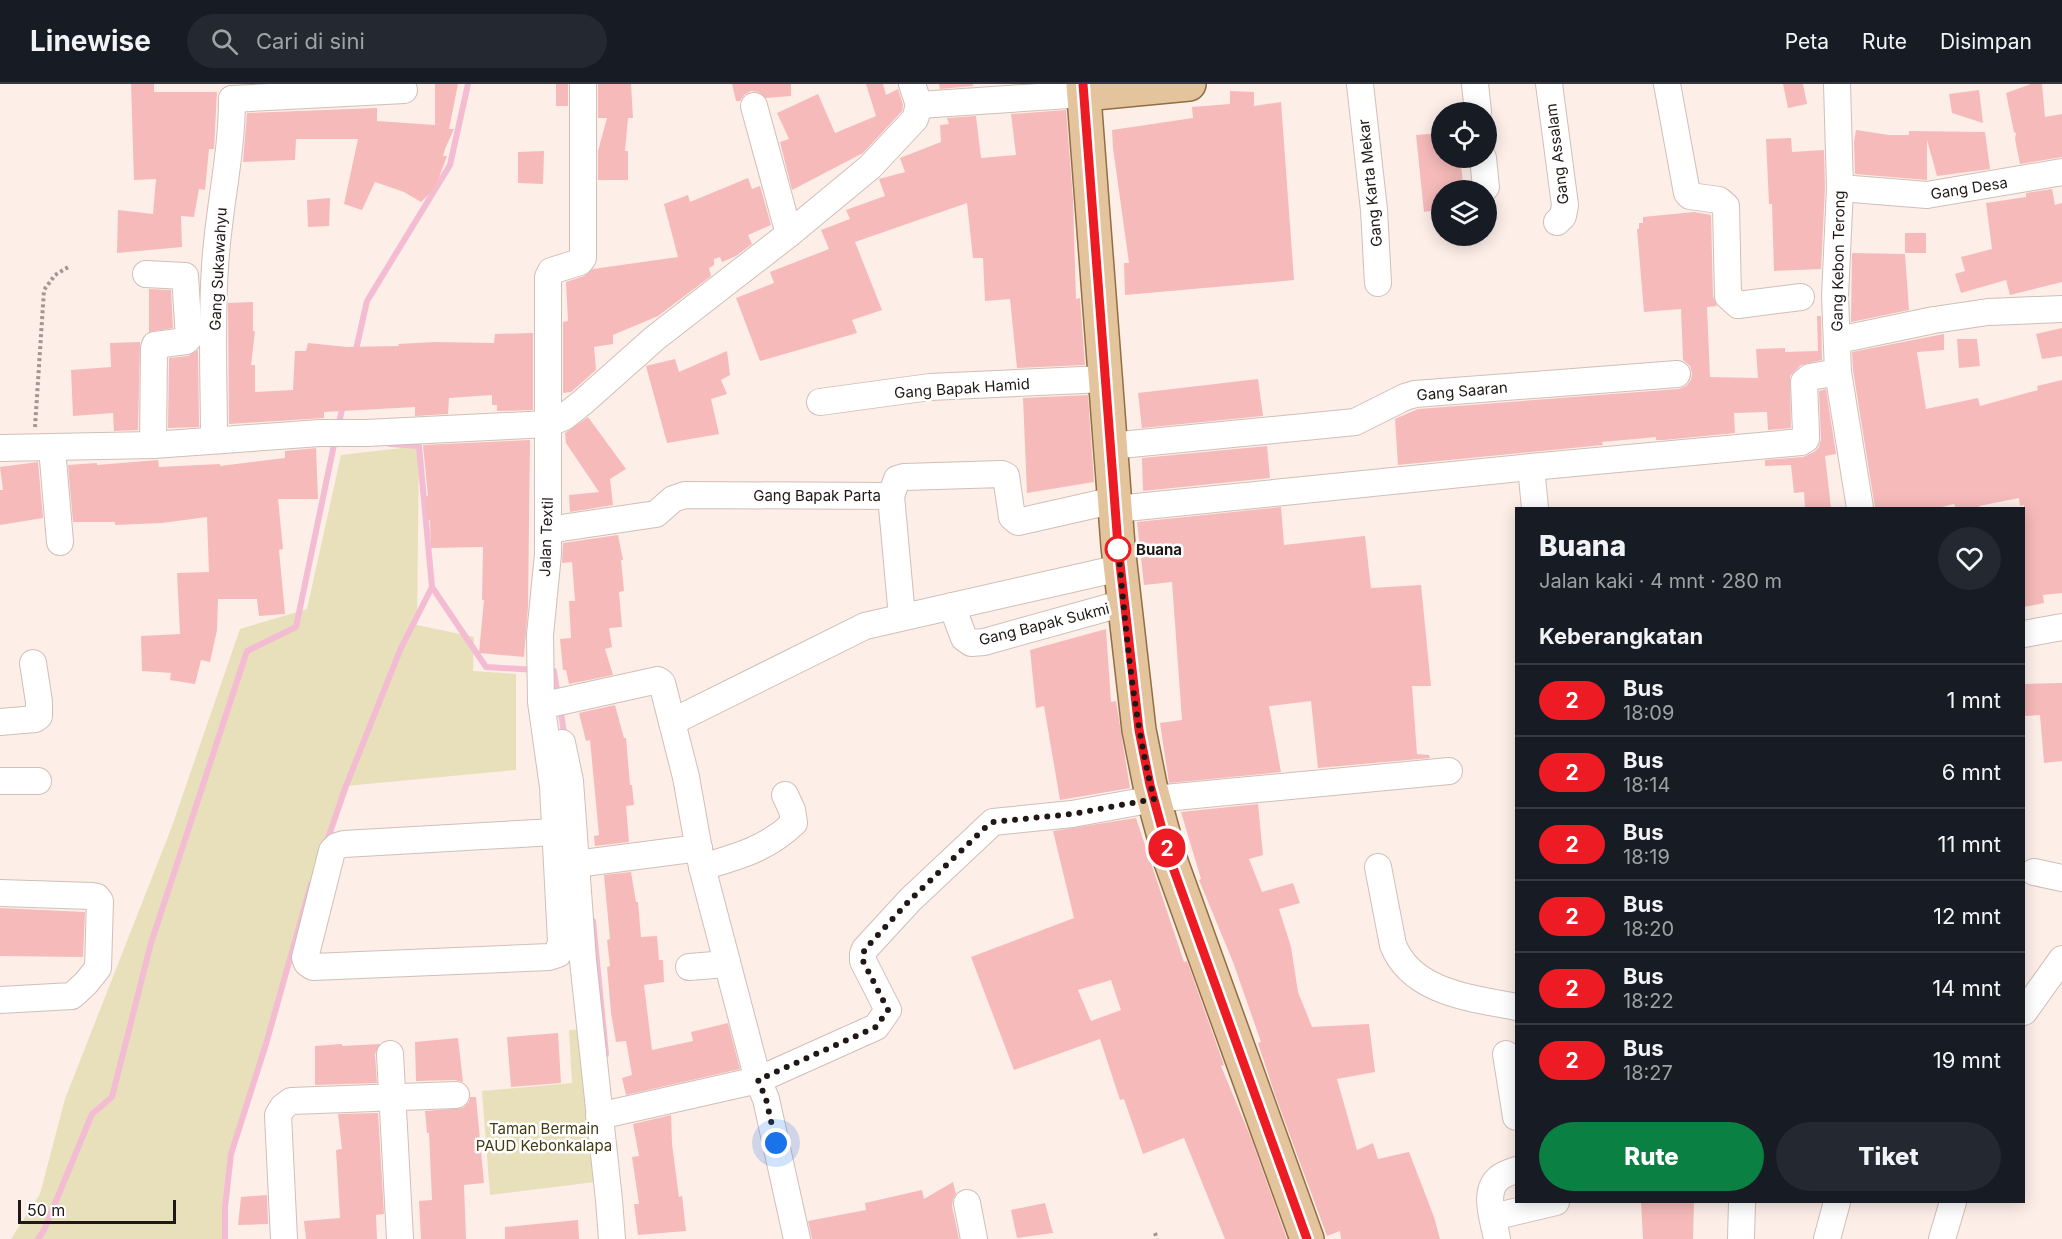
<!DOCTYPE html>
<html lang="id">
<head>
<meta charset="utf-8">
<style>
  body { margin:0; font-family:Inter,sans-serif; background:#242831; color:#f1f3f6; height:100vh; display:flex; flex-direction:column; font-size:22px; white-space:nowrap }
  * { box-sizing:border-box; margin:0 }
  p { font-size:20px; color:#9ea1a6 }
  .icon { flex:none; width:33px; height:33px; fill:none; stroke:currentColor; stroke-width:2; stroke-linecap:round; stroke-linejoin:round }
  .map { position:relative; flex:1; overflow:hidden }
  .drawer { position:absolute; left:1515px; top:423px; width:510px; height:696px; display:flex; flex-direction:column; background:#171b24; border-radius:0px; box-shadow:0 3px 15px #0003 }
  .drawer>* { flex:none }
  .badge { padding:0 12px; border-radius:20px; font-size:21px; line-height:39px }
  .tools { position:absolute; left:1431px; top:18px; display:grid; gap:12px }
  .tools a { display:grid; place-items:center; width:66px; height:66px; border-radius:50%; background:#171b24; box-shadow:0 3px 15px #0003; font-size:30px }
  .scale { position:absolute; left:18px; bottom:15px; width:158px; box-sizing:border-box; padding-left:6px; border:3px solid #1f1816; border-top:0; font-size:16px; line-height:21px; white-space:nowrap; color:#1f1816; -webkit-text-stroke:4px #fff; paint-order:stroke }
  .you { position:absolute; width:30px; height:30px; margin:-15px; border:4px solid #fff; border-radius:50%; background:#1a73e8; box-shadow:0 0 0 9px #1a73e833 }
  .map>.badge { position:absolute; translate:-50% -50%; box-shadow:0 0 0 3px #fff }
  h2 { padding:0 24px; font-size:22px; line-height:54px }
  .round { display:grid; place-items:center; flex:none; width:63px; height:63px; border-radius:32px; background:#242831 }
  .head { display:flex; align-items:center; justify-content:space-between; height:102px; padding:0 24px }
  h1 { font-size:28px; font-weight:800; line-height:45px }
  .primary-button { display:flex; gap:12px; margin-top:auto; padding:12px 24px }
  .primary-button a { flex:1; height:69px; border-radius:36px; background:#0b8043; color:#fff; font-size:24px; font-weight:800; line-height:69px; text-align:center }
  .primary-button a+a { background:#242831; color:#f1f3f6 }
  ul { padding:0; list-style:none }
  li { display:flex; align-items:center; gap:18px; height:72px; padding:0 24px; border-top:2px solid #363941 }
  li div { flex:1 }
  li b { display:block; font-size:22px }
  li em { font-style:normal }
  li .badge { min-width:66px; font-weight:700; text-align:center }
  header { display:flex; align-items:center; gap:36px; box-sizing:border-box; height:84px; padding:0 30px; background:#171b24; border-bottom:2px solid #363941 }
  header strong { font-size:28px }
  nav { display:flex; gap:33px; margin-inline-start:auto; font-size:21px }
  .search { width:420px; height:54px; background:#242831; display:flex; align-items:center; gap:15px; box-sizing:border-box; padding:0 21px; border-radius:33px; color:#9ea1a6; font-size:22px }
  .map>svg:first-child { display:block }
  .green { fill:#e7e0bb }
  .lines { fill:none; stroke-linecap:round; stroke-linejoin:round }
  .stream { stroke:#f3bcd3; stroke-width:6 }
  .building { fill:#f6baba; fill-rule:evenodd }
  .minor-casing { stroke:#d0bfb7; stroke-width:28 }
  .major-casing { stroke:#926e42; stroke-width:36 }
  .path { stroke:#a39793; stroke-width:4; stroke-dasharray:3 3; stroke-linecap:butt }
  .minor { stroke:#fff; stroke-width:26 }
  .major { stroke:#e3c49c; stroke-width:33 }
  .line-casing { stroke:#fff; stroke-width:14 }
  .line { stroke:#ed1c24; stroke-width:9 }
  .walk { stroke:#1f1816; stroke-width:6; stroke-dasharray:0 10.8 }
  .stop-dot { fill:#fff; stroke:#ed1c24; stroke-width:3 }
  .labels { text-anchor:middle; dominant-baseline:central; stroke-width:5; stroke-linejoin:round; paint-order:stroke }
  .street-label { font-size:15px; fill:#1f1816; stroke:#fff }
  .stop-label { font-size:15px; font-weight:bold; fill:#1f1816; stroke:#fff; text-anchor:start }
  .park-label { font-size:15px; fill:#433b11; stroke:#fff }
</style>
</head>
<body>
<header>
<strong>Linewise</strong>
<div class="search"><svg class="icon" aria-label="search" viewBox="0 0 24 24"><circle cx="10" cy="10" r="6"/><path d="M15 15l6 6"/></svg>Cari di sini</div>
<nav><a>Peta</a><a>Rute</a><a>Disimpan</a></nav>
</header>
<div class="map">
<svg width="2062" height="1155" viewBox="0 0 2062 1155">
  <rect width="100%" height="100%" fill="#fdeee8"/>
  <g class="green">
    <polygon points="419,362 417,541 474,553 473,587 516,590 516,686 346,702 305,817 266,960 231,1070 225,1124 225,1155 11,1155 40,1110 65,1015 171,745 240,545 307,525 341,371"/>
    <polygon points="587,945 603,1097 490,1111 482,1007 572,999 569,946"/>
  </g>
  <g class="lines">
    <g class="stream">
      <polyline points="355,270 367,217 450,81 468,0"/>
      <polyline points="338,343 343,321"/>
      <polyline points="432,503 486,583 536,586"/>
      <polyline points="546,586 554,587 558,613"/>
      <polyline points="560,623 565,655"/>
      <polyline points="326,760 346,702 401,564 432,503 419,362 390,360"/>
      <polyline points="593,837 606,970"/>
      <polyline points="38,1155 44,1146 92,1030 112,1013 151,859 247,567 296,543 335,356"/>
      <polyline points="225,1155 225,1124 231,1070 266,960 311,800"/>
    </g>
  </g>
  <g class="building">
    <polygon points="131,0 154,0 154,8 217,8 214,65 209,65 205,106 199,105 194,133 181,132 182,163 117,169 118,126 153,130 156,95 134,96"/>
    <polygon points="435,0 458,0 449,45 454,45 445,65 443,72 447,72 435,104 421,118 404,108 375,98 362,126 344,120 358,55 296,55 295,76 243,78 247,29 377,24 377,37 435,41"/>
    <rect x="556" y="0" width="12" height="22"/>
    <polygon points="598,0 631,0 633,34 628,34 625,67 628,67 628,96 598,96 598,67 607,34 598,34"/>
    <polygon points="732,0 791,0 791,12 766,14 758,8 751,7 744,11 740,17 736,17"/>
    <polygon points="866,0 883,0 886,11 898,5 903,21 902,27 863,69 792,106 780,58 789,55 777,29 818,10 835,49 876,32"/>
    <polygon points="939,0 973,0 973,2 940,5"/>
    <polygon points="1783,0 1803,0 1807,20 1788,24"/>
    <polygon points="2031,0 2042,0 2045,33 2062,30 2062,73 2020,80 2015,55 2016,49 2014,48 2006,9"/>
    <polygon points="1979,6 1983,39 1952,29 1949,10"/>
    <polygon points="1230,7 1254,8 1254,22 1281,18 1294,196 1125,211 1124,179 1129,179 1113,64 1112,46 1193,34 1192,23 1230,20"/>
    <polygon points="1066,26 1073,115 1076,215 1080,214 1085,281 1017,284 1010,215 985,217 983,174 973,174 967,119 855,158 882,226 852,236 857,249 760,277 736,214 774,199 770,188 829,165 821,146 850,135 846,126 885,112 879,95 905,88 900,74 941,58 940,41 949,40 947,34 976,32 981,74 1016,71 1011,30"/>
    <polygon points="1856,46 1889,51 1909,51 1909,47 1985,48 1990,85 1937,92 1927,56 1927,96 1855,90 1854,58"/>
    <polygon points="1442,49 1442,74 1460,74 1464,106 1442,106 1442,125 1424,128 1416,51"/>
    <polygon points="1791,54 1792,68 1824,66 1825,104 1821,185 1774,187 1772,120 1769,120 1766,55"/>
    <polygon points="544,67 543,100 518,99 518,68"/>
    <polygon points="748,94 752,105 760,102 771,141 748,151 752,160 736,172 722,178 720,173 714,175 714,181 709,184 711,192 658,232 613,251 613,260 594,263 596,286 571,308 563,309 563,238 568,237 566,198 584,192 593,185 678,173 664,120 688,111 690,118"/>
    <polygon points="2052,105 2055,121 2062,119 2062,198 2010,211 2006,196 1961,209 1955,190 1965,187 1961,173 1992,165 1986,119 2026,113 2026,109"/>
    <polygon points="330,114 329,142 308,143 307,116"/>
    <polygon points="1694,128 1711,131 1713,212 1717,222 1707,223 1710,293 1758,294 1756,265 1785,264 1785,268 1818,267 1817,232 1821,232 1822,276 1801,281 1790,292 1791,344 1768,346 1767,328 1734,329 1735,349 1664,356 1656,356 1656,353 1602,358 1603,361 1398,381 1395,335 1418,325 1678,305 1686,302 1691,296 1692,289 1690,282 1683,276 1681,225 1644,228 1637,145 1639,145 1639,139 1643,139 1643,133"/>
    <rect x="1905" y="149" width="21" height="20"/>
    <polygon points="1852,169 1905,170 1909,226 1851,238"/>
    <polygon points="149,205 171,206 173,244 149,248"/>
    <polygon points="253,218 253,247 255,247 251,281 255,281 255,308 293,306 295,267 306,267 308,259 347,263 399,262 398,260 435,258 494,259 495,250 533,249 533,326 497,327 497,321 492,321 492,311 449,314 448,330 415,332 415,323 324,328 324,334 229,340 228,219"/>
    <polygon points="2062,244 2062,272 2042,275 2036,250"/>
    <polygon points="1944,250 1944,266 1917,268 1926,325 1978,314 1980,322 2038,306 2037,302 2062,296 2062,509 2043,511 2044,519 2024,523 2024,421 2020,422 2019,414 1979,422 1980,424 1956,424 1954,420 1938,424 1875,424 1853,286 1852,268"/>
    <polygon points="1957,255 1977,255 1980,282 1959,284"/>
    <polygon points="140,258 138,346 114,347 113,329 73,332 71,286 111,283 110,259"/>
    <polygon points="198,266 199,343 168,344 169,274 188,272"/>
    <polygon points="727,267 730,291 721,296 727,310 711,315 719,350 667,359 646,282 675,275 679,288"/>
    <polygon points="1258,295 1263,332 1142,344 1138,309"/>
    <polygon points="1826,305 1836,370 1825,372 1831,424 1805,424 1804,408 1794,409 1791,381 1765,382 1765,376 1803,373 1814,368 1819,363 1821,355 1819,307"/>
    <polygon points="1088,311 1094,398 1027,409 1023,314"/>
    <polygon points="588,333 626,385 610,395 613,421 570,428 569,411 599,408 566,359 565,349"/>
    <polygon points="530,356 528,523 524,573 479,569 484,516 482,516 483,463 431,464 430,436 427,436 425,413 428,412 423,361"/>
    <polygon points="1267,362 1270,394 1143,407 1142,374"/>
    <polygon points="316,364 318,415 278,415 283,465 279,466 285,530 259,532 257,515 218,515 217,546 210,578 201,576 195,600 170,596 171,589 142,587 141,552 180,550 177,489 209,488 207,433 162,439 115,441 115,438 73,438 68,381 97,379 97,381 158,376 159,383 220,380 220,382 285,374 285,367"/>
    <polygon points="38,378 43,434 0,441 0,406 3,406 0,383"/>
    <polygon points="1281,423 1284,461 1365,452 1371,504 1421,501 1431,602 1412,602 1417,670 1429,671 1430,674 1318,684 1311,617 1269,622 1281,688 1169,699 1160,639 1182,636 1172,498 1144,501 1137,438"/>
    <polygon points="618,451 623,476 621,476 624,507 619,508 622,543 609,544 612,563 605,565 613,591 569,600 566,586 563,586 560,555 571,554 569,517 575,517 572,478 562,479 563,459"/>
    <polygon points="1106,545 1111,618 1116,617 1130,704 1060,716 1044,622 1036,624 1030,566"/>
    <polygon points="2062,599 2062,677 2044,679 2040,631 2024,632 2024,600"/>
    <polygon points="615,621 624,654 626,654 630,701 632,701 634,721 626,722 629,758 595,762 594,752 599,751 590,656 586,657 579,629"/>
    <polygon points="1258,720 1263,771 1249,775 1262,808 1293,799 1300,819 1279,825 1291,863 1298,908 1312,943 1369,940 1375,988 1337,995 1357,1066 1373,1059 1378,1075 1409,1068 1434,1133 1440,1155 1341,1155 1340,1147 1327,1152 1275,1011 1258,959 1261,958 1233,878 1199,796 1201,795 1181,728"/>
    <path d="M 1136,734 L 1184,878 L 1187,877 L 1224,981 L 1221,982 L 1251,1054 L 1287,1155 L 1225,1155 L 1184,1054 L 1143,1070 L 1124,1015 L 1120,1016 L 1100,955 L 1014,986 L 971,873 L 1074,834 L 1053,747 ZM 1111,896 L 1121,926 L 1091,937 L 1078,906 Z"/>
    <polygon points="631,788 636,818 638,818 641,853 657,852 659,876 663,876 664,898 644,901 652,966 693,957 691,948 728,939 740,985 626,1011 622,994 632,991 626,957 616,958 611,929 607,883 610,882 607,856 610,855 604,791"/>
    <polygon points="0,824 85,828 83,873 0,872"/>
    <polygon points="558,949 561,999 511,1003 507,953"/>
    <polygon points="458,954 463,998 455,996 416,997 415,958"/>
    <polygon points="342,960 342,962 380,960 375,970 377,999 315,1001 315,962"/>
    <polygon points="470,1013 476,1013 484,1099 464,1101 466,1155 421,1155 419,1117 432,1116 429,1049 427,1049 425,1027 463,1024 469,1018"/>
    <polygon points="378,1029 384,1130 376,1131 377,1155 306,1155 304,1137 340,1134 336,1066 342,1065 338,1030"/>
    <polygon points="671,1031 672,1060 679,1113 682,1112 686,1147 638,1151 634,1120 639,1120 632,1073 639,1072 633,1040"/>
    <polygon points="953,1098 956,1110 953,1115 952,1122 959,1155 812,1155 808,1137 866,1126 865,1119 922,1106 924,1115"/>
    <polygon points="267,1111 268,1140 238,1141 241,1113"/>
    <polygon points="1641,1118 1694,1118 1693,1155 1643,1155"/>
    <polygon points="1045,1119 1053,1149 1017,1154 1011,1126"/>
    <polygon points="578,1136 579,1155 505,1155 505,1143"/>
  </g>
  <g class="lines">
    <g class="minor-casing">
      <g id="minor">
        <polyline points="1360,0 1374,126 1378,199"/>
        <polyline points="1475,0 1478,28"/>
        <polyline points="1549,0 1565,121 1563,132 1557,138"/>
        <polyline points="1667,0 1687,109 1690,112 1719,116 1726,122 1728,212 1738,221 1801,213"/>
        <polyline points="1837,0 1840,104 1835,212 1838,288 1860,424"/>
        <polyline points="232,15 404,6"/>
        <polyline points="919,21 1084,10"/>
        <polyline points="754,22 789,150"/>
        <polyline points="1483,74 1486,103"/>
        <polyline points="1840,104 1927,111 2062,88"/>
        <polyline points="146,190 185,192 189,254 186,257 155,261 154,264 153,361"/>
        <polyline points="1838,256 1934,236 1988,228 2062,225"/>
        <polyline points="820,318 930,303 1105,295"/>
        <path d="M 214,356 C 214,299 211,240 215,183 C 218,127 232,72 232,15"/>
        <polyline points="1110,362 1355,338 1405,313 1415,310 1677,290"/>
        <polyline points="0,364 153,361 320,349 366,349 548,340 564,333 583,318 655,254 789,150 870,83 915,35 919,21 912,0"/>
        <polyline points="52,364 60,458"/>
        <polyline points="1531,383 1535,424"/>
        <polyline points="1116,425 1531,383 1801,358 1806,355 1806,348 1804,298 1810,293 1838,288"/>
        <polyline points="548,446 656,430 673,415 685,411 891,412"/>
        <polyline points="952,522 964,554 971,559 984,558 1124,519"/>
        <polyline points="902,533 891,412 897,395 904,393 1002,390 1006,392 1012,433 1018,438 1115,416"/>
        <polyline points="2024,550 2062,543"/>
        <polyline points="554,619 658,596 662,599 686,693 702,783 758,996 766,1015 797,1155"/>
        <polyline points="0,638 35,635 39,632 39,618 33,579"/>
        <polyline points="672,638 865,542 1120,484"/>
        <polyline points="562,659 570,697 583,877 609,1116 612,1155"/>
        <polyline points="0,697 38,697"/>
        <polyline points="554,748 344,760 337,762 332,767 305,874 307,879 313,883 549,873 558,870 561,857 553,703 541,618 540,551 548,470 548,193 551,187 580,178 583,174 583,0"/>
        <polyline points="576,780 699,764"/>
        <path d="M 702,783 C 737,773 767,765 794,739 L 792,726 L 785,711"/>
        <path d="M 1378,783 L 1393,861 C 1412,909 1472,914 1516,923"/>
        <polyline points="2034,788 2062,794"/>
        <polyline points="0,809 92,812 97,813 100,817 98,884 86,899 72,912 0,916"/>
        <polyline points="689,883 727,880"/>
        <polyline points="2024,928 2062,875"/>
        <polyline points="390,970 400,1155"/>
        <polyline points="1506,970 1516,1033"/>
        <polyline points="599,1032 758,996 876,943 888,926 863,877 863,870 865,865 910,816 993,738 1072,730 1154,715 1449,687"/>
        <polyline points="967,1119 974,1155"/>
        <polyline points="1493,1133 1556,1118"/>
        <polyline points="284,1155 278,1031 283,1023 291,1017 456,1011"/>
        <path d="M 1497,1155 C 1494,1137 1482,1108 1499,1094 C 1503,1090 1511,1088 1516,1086"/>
        <polyline points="1741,1155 1742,1118"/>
        <polyline points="1827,1155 1837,1118"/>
        <polyline points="1942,1155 1953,1118"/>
      </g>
    </g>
    <g class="major-casing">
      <g id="major">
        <polyline points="1083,0 1118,462 1139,646 1150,701 1171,778 1307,1155"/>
        <polyline points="1084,10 1189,0"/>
      </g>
    </g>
    <g class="path">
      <polyline points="35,343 44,206 55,191 70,182"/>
      <polyline points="1155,1149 1157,1155"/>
    </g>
    <use href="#minor" class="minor"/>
    <use href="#major" class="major"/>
  </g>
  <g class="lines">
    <g class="line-casing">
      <polyline id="line" points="1083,0 1118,462 1139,646 1150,701 1171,778 1307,1155"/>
    </g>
    <use href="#line" class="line"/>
    <path class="walk" d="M 776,1059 L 766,1015 L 758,996 L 876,943 L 888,926 L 863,877 L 863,870 L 865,865 L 910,816 L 987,742 L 993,738 L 1072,730 L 1154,715 C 1133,633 1126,547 1118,462 L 1118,465"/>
  </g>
  <circle class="stop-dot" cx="1118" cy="465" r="12"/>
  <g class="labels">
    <g class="street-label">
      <text transform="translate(1557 70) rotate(-97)">Gang Assalam</text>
      <text transform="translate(1370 99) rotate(-96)">Gang Karta Mekar</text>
      <text transform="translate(1969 104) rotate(-9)">Gang Desa</text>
      <text transform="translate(1838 177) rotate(-89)">Gang Kebon Terong</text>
      <text transform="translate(218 185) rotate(-87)">Gang Sukawahyu</text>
      <text transform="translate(962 304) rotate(-4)">Gang Bapak Hamid</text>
      <text transform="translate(1462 307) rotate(-5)">Gang Saaran</text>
      <text x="817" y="411">Gang Bapak Parta</text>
      <text transform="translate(546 453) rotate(-88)">Jalan Textil</text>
      <text transform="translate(1044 540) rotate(-14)">Gang Bapak Sukmi</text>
    </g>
    <g class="stop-label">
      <text x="1136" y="465">Buana</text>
    </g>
    <g class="park-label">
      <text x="544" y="1044">Taman Bermain<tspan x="544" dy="17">PAUD Kebonkalapa</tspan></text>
    </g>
  </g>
</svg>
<div class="tools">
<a><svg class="icon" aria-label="locate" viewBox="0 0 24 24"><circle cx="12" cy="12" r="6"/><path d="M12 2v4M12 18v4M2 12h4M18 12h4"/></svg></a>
<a><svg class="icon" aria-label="layers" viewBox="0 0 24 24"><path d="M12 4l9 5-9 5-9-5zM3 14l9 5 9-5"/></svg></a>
</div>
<div class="scale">50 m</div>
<div class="you" style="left:776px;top:1059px"></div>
<b class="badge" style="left:1167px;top:764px;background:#ed1c24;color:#fff">2</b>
<section class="drawer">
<div class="head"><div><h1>Buana</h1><p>Jalan kaki · 4 mnt · 280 m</p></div><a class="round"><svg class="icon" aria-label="heart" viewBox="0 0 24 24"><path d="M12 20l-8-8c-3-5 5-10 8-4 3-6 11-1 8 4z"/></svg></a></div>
<h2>Keberangkatan</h2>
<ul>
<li><span class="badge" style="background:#ed1c24;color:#fff">2</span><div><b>Bus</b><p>18:09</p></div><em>1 mnt</em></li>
<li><span class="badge" style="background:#ed1c24;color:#fff">2</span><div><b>Bus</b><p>18:14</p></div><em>6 mnt</em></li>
<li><span class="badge" style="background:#ed1c24;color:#fff">2</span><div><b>Bus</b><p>18:19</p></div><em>11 mnt</em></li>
<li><span class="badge" style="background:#ed1c24;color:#fff">2</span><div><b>Bus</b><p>18:20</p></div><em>12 mnt</em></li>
<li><span class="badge" style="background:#ed1c24;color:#fff">2</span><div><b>Bus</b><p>18:22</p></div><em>14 mnt</em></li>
<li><span class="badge" style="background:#ed1c24;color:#fff">2</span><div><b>Bus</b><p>18:27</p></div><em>19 mnt</em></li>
</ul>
<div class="primary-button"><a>Rute</a><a>Tiket</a></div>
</section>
</div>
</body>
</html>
